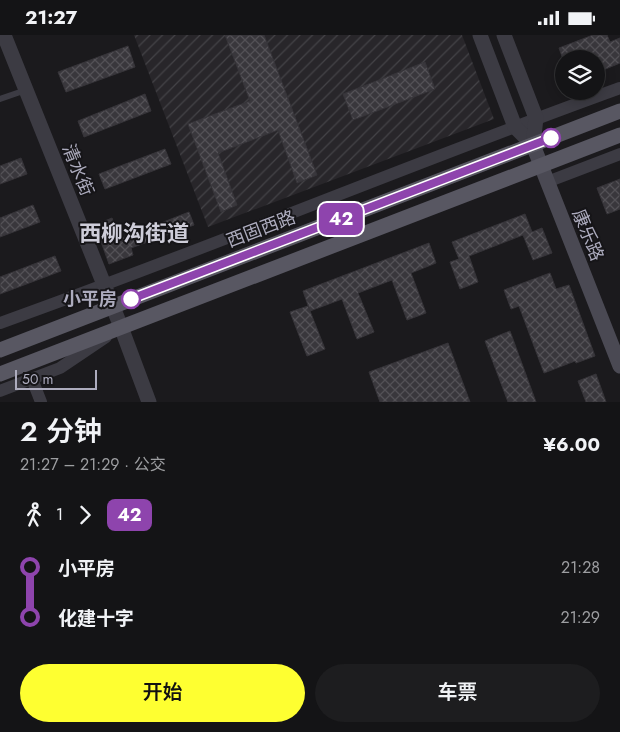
<!DOCTYPE html>
<html lang="zh">
<head>
<meta charset="utf-8">
<style>
  body { margin:0; font-family:Jost,"Noto Sans SC",sans-serif; background:#1d1d1f; color:#f1f3f6; height:100vh; display:flex; flex-direction:column; font-size:19px; white-space:nowrap }
  * { box-sizing:border-box; margin:0 }
  p { font-size:16px; color:#9d9ea1 }
  .icon { flex:none; width:28px; height:28px; fill:none; stroke:currentColor; stroke-width:2; stroke-linecap:round; stroke-linejoin:round }
  .map { position:relative; height:367px; overflow:hidden }
  .drawer { display:flex; flex-direction:column; background:#141416; flex:1 }
  .drawer>* { flex:none }
  .badge { padding:0 10px; border-radius:8px; font-size:18px; line-height:32px }
  .fabs { position:absolute; left:555px; top:15px; display:grid; gap:10px }
  .fabs a { display:grid; place-items:center; width:50px; height:50px; border-radius:50%; background:#141416; box-shadow:0 2px 12px #0003,0 0 0 1px #333335; font-size:25px }
  .scale { position:absolute; left:15px; bottom:12px; width:82px; box-sizing:border-box; padding-left:5px; border:2px solid #adacbe; border-top:0; font-size:14px; line-height:18px; white-space:nowrap; color:#adacbe; -webkit-text-stroke:4px #161518; paint-order:stroke }
  .map>.badge { position:absolute; translate:-50% -50%; box-shadow:0 0 0 2px #fff }
  .legs { display:flex; align-items:center; gap:8px; height:55px; padding:0 20px; font-size:16px }
  .legs p { margin-inline-start:auto }
  .overview { display:flex; align-items:center; justify-content:space-between; height:85px; padding:0 20px }
  h1 { font-size:28px; font-weight:600; line-height:38px }
  .primary-button { display:flex; gap:10px; margin-top:auto; padding:10px 20px }
  .primary-button a { flex:1; height:58px; border-radius:30px; background:#feff31; color:#111; font-size:20px; font-weight:600; line-height:58px; text-align:center }
  .primary-button a+a { background:#1d1d1f; color:#f1f3f6 }
  ul { padding:0 20px; list-style:none }
  li { display:flex; align-items:center; gap:18px; height:50px; font-size:19px }
  li i { display:grid; place-items:center; width:8px; height:100%; margin:0 6px; background:currentColor }
  li i::after { content:''; width:12px; height:12px; margin:-6px; border:4px solid; border-radius:50%; background:#141416 }
  li p { margin-inline-start:auto }
  li:first-child i { background:linear-gradient(#0000 50%,currentColor 0) }
  li:last-child i { background:linear-gradient(currentColor 50%,#0000 0) }
  .status { display:flex; justify-content:space-between; align-items:center; height:35px; padding:0 25px; background:#141416; direction:ltr }
  .status svg { height:14px; fill:currentColor }
  .map>svg:first-child { display:block }
  .industrial { fill:url(#industrial-furrows) }
  .building { fill:url(#building-cross-hatch); stroke:#363439 }
  .lines { fill:none; stroke-linecap:round; stroke-linejoin:round }
  .service { stroke:#3c3b43; stroke-width:6 }
  .minor { stroke:#3c3b43; stroke-width:12 }
  .tertiary { stroke:#3c3b43; stroke-width:15 }
  .secondary { stroke:#4a4953; stroke-width:15 }
  .primary { stroke:#585762; stroke-width:15 }
  .line-1-casing { stroke:#fff; stroke-width:11 }
  .line-1 { stroke:#8e44ad; stroke-width:8 }
  .stop-1-dot { fill:#fff; stroke:#8e44ad; stroke-width:2.5 }
  .labels { text-anchor:middle; dominant-baseline:central; stroke-width:4; stroke-linejoin:round; paint-order:stroke }
  .street-label { font-size:18px; fill:#adacbe; stroke:#161518 }
  .stop-label { font-size:18px; font-weight:bold; fill:#adacbe; stroke:#161518; text-anchor:end }
  .district-label { font-size:22px; font-weight:bold; fill:#cecdd9; stroke:#161518 }
</style>
</head>
<body>
<div class="status"><b>21:27</b><svg viewBox="0 0 49 12"><path d="M0 12V9h3v3zM5 12V6h3v6zM10 12V3h3v9zM15 12V0h3v12zM26 1h20v11H26zM47 4h2v5h-2z"/></svg></div>
<div class="map">
<svg width="620" height="367" viewBox="0 0 620 367">
  <defs>
    <pattern id="industrial-furrows" width="10" height="10" patternUnits="userSpaceOnUse" patternTransform="scale(1.25)"><rect width="10" height="10" fill="#28262a"/><path d="M-1 1l2-2M0 10L10 0M9 11l2-2" fill="none" stroke="#444347"/></pattern>
    <pattern id="building-cross-hatch" width="8" height="8" patternUnits="userSpaceOnUse" patternTransform="scale(1.25)"><rect width="8" height="8" fill="#39373c"/><path d="M0 0l8 8M0 8l8-8" fill="none" stroke="#535156"/></pattern>
  </defs>
  <rect width="100%" height="100%" fill="#1b1a1d"/>
  <polygon class="industrial" points="134,0 462,0 494,84 208,192"/>
  <g class="building">
    <polygon points="225,0 264,0 317,140 297,148 278,95 218,118 237,170 221,177 188,89 250,66"/>
    <polygon points="593,0 607,0 610,7 620,3 620,28 596,38 596,24 563,24 559,13"/>
    <polygon points="128,11 135,32 66,57 58,37"/>
    <polygon points="425,27 435,54 353,85 343,59"/>
    <polygon points="145,59 151,76 84,102 78,86"/>
    <polygon points="165,114 171,129 105,154 99,139"/>
    <polygon points="21,123 27,139 0,149 0,131"/>
    <polygon points="620,144 620,174 607,179 597,153"/>
    <polygon points="33,170 40,187 0,202 0,183"/>
    <polygon points="189,177 194,190 131,213 133,220 109,229 95,190 112,183 120,204"/>
    <polygon points="525,179 532,197 542,193 552,218 533,225 523,200 469,221 478,247 460,254 450,227 459,224 452,207"/>
    <polygon points="429,208 436,228 411,238 426,278 407,285 392,245 358,258 374,297 357,304 342,264 310,276 303,256"/>
    <polygon points="55,221 61,236 0,259 0,242"/>
    <polygon points="550,238 556,254 569,250 595,321 576,328 575,326 544,338 519,271 511,274 504,255"/>
    <polygon points="308,271 325,314 307,321 290,277"/>
    <polygon points="510,296 536,367 508,367 485,306"/>
    <polygon points="448,308 470,367 380,367 369,337"/>
    <polygon points="596,339 606,367 586,367 578,346"/>
  </g>
  <g class="lines">
    <polyline class="service" points="0,64 26,55"/>
    <g class="minor">
      <polyline points="547,147 620,119"/>
      <path d="M 0,288 C 208,214 412,128 620,53"/>
      <polyline points="32,344 41,367"/>
      <polyline points="0,356 60,333 106,302"/>
    </g>
    <g class="tertiary">
      <polyline points="4,0 121,292 149,367"/>
      <polyline points="480,0 515,92 533,110"/>
      <polyline points="504,0 536,83 533,110"/>
    </g>
    <polyline class="secondary" points="533,110 620,331"/>
    <g class="primary">
      <polyline points="0,315 620,76"/>
      <polyline points="0,339 620,100"/>
    </g>
  </g>
  <g class="lines">
    <g class="line-1-casing">
      <polyline id="line-1" points="131,264 551,103"/>
    </g>
    <use href="#line-1" class="line-1"/>
  </g>
  <g class="stop-1-dot">
    <circle cx="551" cy="103" r="9"/>
    <circle cx="131" cy="264" r="9"/>
  </g>
  <g class="labels">
    <g class="street-label">
      <text transform="translate(78 135) rotate(68)">清水街</text>
      <text transform="translate(261 194) rotate(-21)">西固西路</text>
      <text transform="translate(588 200) rotate(68)">康乐路</text>
    </g>
    <g class="stop-label">
      <text x="117" y="264">小平房</text>
    </g>
    <g class="district-label">
      <text x="134" y="198">西柳沟街道</text>
    </g>
  </g>
</svg>
<div class="fabs">
<a><svg class="icon" aria-label="layers" viewBox="0 0 24 24"><path d="M12 4l9 5-9 5-9-5zM3 14l9 5 9-5"/></svg></a>
</div>
<div class="scale">50 m</div>
<b class="badge" style="left:341px;top:184px;background:#8e44ad;color:#fff">42</b>
</div>
<section class="drawer">
<div class="overview"><div><h1>2 分钟</h1><p>21:27 – 21:29 · 公交</p></div><b>¥6.00</b></div>
<div class="legs"><svg class="icon" aria-label="walk" viewBox="0 0 24 24"><circle cx="13" cy="4" r="2"/><path d="M13 8l-2 6 4 7M11 14l-3 7M7 12l3-4h3l4 4"/></svg>1<svg class="icon" aria-label="forward" viewBox="0 0 24 24"><path d="M9 5l7 7-7 7"/></svg><b class="badge" style="background:#8e44ad;color:#fff">42</b></div>
<ul>
<li><i style="color:#8e44ad"></i><b>小平房</b><p>21:28</p></li>
<li><i style="color:#8e44ad"></i><b>化建十字</b><p>21:29</p></li>
</ul>
<div class="primary-button"><a>开始</a><a>车票</a></div>
</section>
</body>
</html>
